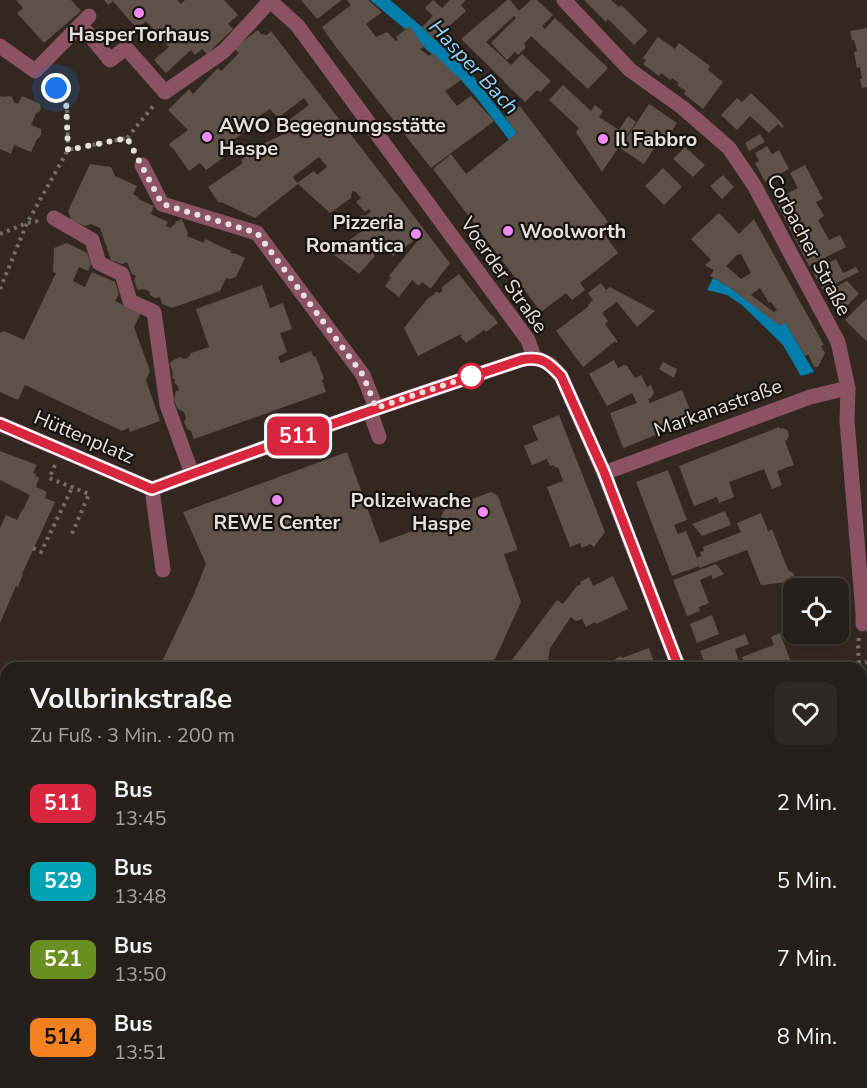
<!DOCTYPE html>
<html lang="de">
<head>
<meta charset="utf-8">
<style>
  body { margin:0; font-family:"Nunito Sans",sans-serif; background:#2e2722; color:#f1f3f6; height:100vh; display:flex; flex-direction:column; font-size:22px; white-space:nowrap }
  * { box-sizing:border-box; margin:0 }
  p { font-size:20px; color:#a4a2a2 }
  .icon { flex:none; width:33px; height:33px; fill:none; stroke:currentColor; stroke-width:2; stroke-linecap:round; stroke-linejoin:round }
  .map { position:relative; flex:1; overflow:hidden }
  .drawer { position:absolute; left:0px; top:662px; width:867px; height:428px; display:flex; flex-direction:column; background:#261e19; border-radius:18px 18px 0 0; box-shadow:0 2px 4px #0004,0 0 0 2px #423c38 }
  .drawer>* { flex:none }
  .badge { padding:0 12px; border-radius:9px; font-size:21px; line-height:39px }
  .controls { position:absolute; left:783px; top:578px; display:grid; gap:12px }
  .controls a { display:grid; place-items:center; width:66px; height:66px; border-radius:12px; background:#261e19; box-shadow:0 2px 4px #0004,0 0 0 2px #423c38; font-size:30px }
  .you { position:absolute; width:30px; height:30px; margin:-15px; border:4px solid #fff; border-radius:50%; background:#1a73e8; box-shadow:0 0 0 9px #1a73e833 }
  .map>.badge { position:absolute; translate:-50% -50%; box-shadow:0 0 0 3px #fff }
  .round { display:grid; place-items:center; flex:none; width:63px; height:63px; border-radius:12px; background:#2e2722 }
  .summary { display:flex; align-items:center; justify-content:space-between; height:102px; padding:0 30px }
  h1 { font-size:28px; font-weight:700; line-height:45px }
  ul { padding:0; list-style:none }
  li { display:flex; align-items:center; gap:18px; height:78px; padding:0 30px }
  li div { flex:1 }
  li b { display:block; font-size:22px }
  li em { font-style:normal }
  li .badge { min-width:66px; font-weight:700; text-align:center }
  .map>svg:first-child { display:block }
  .green { fill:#365518 }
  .water { fill:#007daa }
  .building { fill:#5d5149; fill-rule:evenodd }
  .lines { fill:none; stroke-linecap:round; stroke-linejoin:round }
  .path { stroke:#756c66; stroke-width:4; stroke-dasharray:3 4.5; stroke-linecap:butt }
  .minor { stroke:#8a5262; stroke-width:15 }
  .major { stroke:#e87499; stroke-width:15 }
  .rail { stroke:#aba39e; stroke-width:4.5; stroke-dasharray:12 6; stroke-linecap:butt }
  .line-casing { stroke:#fff; stroke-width:14 }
  .line { stroke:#d7263d; stroke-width:9 }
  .walk { stroke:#e6dfdb; stroke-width:6; stroke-dasharray:0 10.8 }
  .poi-dot { fill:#f08bf5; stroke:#17120f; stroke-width:2 }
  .stop-dot { fill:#fff; stroke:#d7263d; stroke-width:3 }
  .labels { text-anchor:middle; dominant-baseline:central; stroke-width:4.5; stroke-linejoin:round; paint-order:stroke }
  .poi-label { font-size:20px; font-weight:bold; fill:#e6dfdb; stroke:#17120f; text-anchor:start }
  .street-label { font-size:20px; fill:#e6dfdb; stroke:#17120f }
  .water-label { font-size:21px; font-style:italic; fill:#8fd5f9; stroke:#17120f }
</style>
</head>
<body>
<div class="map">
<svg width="867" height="1088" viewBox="0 0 867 1088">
  <rect width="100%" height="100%" fill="#332821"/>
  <g class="green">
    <polygon points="0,744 6,747 6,852 0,851"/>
    <polygon points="6,932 6,1003 0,995 0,934"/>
    <polygon points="0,1081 6,1081 6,1083 150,1083 139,1088 0,1088"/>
    <polygon points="306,1083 455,1083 442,1088 295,1088"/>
  </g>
  <g class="water">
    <polygon points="370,0 390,0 422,27 470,72 517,133 509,140 476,97 461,80 424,47 410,27 405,29"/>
    <polygon points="713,278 729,287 780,325 785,322 814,372 801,376 783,345 742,305 727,295 707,290"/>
  </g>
  <g class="building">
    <polygon points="16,0 71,0 81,11 44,43 17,13 23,8"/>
    <polygon points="104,0 177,0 181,4 185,0 224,0 238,15 228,24 233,29 207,54 202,49 195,55 191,50 166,73 154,60 169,47 146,21 137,29 113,1 108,5"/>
    <polygon points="301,0 342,0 317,19"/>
    <polygon points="347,0 368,0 382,12 366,24 376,37 387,32 396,41 398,40 396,37 410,26 424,47 420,49 429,56 433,53 461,80 445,91 457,106 471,96 494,121 431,168 336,47 322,27 351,5"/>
    <polygon points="433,0 442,8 450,0 466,0 461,5 466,11 434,40 422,27 433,16 425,8"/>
    <polygon points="507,0 510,0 519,11 531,0 537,0 553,15 542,26 545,29 555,18 608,68 588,89 531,36 524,44 526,47 518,55 515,52 507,60 491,43 516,18 514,16 486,42 511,65 522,54 551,81 540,92 537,90 525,102 504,82 504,81 461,39"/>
    <polygon points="584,0 611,0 619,7 621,5 648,31 634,45 608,19 606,22"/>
    <polygon points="867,28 867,87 862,88 860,79 862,79 860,67 857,68 854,52 857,51 854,40 852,40 850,31"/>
    <path d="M 258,30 L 261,34 L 267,35 L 271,31 L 450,263 L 431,288 L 430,288 L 422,282 L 419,286 L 412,280 L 399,297 L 385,286 L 391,278 L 389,276 L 423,234 L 393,256 L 389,250 L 386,253 L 374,237 L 364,244 L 375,256 L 359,274 L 332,253 L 362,231 L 354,222 L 362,215 L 365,216 L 371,212 L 369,209 L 365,212 L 356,202 L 361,198 L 356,192 L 352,191 L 351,198 L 330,213 L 298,184 L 255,218 L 221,202 L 219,203 L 208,187 L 243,163 L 241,160 L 265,143 L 284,134 L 290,129 L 285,123 L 309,105 L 304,98 L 278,118 L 270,109 L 255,119 L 258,122 L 218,151 L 223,158 L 206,170 L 200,163 L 189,171 L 172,147 L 171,148 L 169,144 L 188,130 L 168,110 L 189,89 L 193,94 L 218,68 L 221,71 L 239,53 L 234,48 ZM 319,157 L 327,167 L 317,175 L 314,171 L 297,183 L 293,177 Z"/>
    <polygon points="658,37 675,49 679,43 710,66 708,70 723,82 703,109 684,94 686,91 677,85 679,83 672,78 671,80 661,73 659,76 643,64 646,60 643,58"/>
    <polygon points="563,85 591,111 595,105 603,111 599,117 619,130 628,116 636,122 602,172 576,132 579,128 549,100"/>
    <polygon points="751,93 780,121 784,126 782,128 778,124 769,133 750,116 737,130 721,115 737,98 742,102"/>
    <polygon points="0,96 4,97 8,96 12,97 14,102 18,104 22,96 40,104 41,109 39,112 36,113 31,125 41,129 41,134 40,137 37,139 31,152 14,145 11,154 0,149"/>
    <polygon points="649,104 677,123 663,145 658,142 644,164 620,148"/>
    <polygon points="520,106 608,222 600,228 618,253 580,283 585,290 572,300 566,293 541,312 433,169 451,154 466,174 517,133 505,117"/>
    <polygon points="760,134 765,142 749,151 745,143"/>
    <polygon points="767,146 772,154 779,150 789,169 765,182 755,163 759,161 755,153"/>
    <polygon points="685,147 705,165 693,177 673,159"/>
    <polygon points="90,164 111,167 115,176 137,186 133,194 139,198 138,199 154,206 151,214 168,222 166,226 171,228 172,226 176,224 175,222 182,219 188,234 187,236 204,243 205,239 231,251 230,253 237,254 245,258 236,277 230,279 226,278 220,291 172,308 162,304 160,297 155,298 150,295 149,291 143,289 139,290 137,289 134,280 136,276 132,274 127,262 122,264 111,260 100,228 91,224 85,226 71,220 68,211"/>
    <polygon points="805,165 823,199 816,202 824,216 818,220 829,240 840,235 846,247 809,266 775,200 798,188 790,173"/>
    <polygon points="663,168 682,187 664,205 645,186"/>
    <polygon points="723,175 734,187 722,199 710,186"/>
    <path d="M 719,213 L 739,234 L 754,219 L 824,345 L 821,346 L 825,353 L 818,367 L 814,367 L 808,354 L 805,356 L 785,322 L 780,326 L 729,287 L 710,276 L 714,270 L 705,265 L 711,260 L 691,239 ZM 741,254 L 751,273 L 741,279 L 726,266 L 737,255 ZM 760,288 L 769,303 L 771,302 L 777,310 L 774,312 L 751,295 Z"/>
    <polygon points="67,243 87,253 91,264 88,271 79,267 73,281 85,287 92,272 115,282 119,294 115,301 141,313 134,327 150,371 146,380 160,421 130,432 129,428 122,431 25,385 18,400 0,392 0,333 4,331 24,340 56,273 53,272 54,248"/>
    <polygon points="836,259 843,273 856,267 859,272 823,290 812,271"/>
    <polygon points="459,274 491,315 492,315 498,323 486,332 484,330 466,343 460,336 462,335 461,334 418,356 404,328 428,298 435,294 435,292 440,293 442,291 442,287"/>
    <polygon points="847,281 859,294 839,313 824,293"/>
    <polygon points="601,283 606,290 610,287 655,311 637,327 617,302 602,313 608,321 605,324 618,342 616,343 615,341 583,367 556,331 589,306 588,305 593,300 588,293"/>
    <polygon points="262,285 270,308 283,303 292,329 280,333 287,352 278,357 281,363 311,351 313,356 316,357 324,379 322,380 326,392 194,439 191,431 187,429 184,422 186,418 184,412 177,408 174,400 176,391 179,390 177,385 174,383 175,380 172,377 173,374 170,364 172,361 180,357 184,359 189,357 191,353 209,347 196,309"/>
    <polygon points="867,298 867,342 845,320"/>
    <polygon points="614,360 618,368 624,365 627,366 635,378 641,375 647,387 651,385 654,393 651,398 648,399 650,403 682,390 694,420 623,448 610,413 637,403 632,393 607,406 589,374"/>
    <polygon points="663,362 677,369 674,378 659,369"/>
    <polygon points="559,415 605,532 594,547 590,544 582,548 580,543 570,547 547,487 563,481 558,467 556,468 553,465 550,466 547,459 532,465 524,446 538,440 532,426"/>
    <polygon points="779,427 780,429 782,428 787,430 789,435 787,440 785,441 794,465 777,471 782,485 772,489 764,469 729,482 734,497 719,503 717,497 694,506 679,466"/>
    <polygon points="0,451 37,465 33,473 36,474 35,476 39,478 36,487 47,492 45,498 55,502 22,574 23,574 18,587 16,586 0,623 0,528 6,515 17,520 22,510 23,510 30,495 0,480"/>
    <polygon points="347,452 380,543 423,527 424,530 432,528 434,524 443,520 441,516 445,509 491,492 498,496 517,548 517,550 504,554 521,602 495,659 473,668 159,668 194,594 206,564 183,512"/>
    <polygon points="668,470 687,520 674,525 678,534 686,531 697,558 701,556 700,552 704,551 703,547 741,532 737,523 761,513 768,531 772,529 788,570 793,573 797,581 761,585 747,550 699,568 699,566 672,576 636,482"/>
    <polygon points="725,511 731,525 702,536 692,524"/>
    <polygon points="716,564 724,574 713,579 711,575 700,580 709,603 699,607 700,611 687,616 673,580"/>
    <polygon points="613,576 628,609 596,624 595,622 586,627 582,619 576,621 571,617 550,648 548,661 543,668 506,668 557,600 563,604 577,586 581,584 580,582 589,577 593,586"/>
    <polygon points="712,615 719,634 697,643 690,624"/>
    <polygon points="780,633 791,662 777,668 707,668 700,651 745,634 749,644 735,649 739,661 743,660 742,657 774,645 771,637"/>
    <polygon points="649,648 656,668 599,668 621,656 622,658"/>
    <polygon points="867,854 867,886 861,888 861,856"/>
    <polygon points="867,929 867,972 861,974 861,931"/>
    <polygon points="867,984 867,1026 861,1028 861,986"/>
    <polygon points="867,1037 867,1088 866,1088 861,1075 861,1039"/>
    <polygon points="552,1083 597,1083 600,1088 542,1088"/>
    <polygon points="622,1083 656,1083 646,1088 624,1088"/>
    <polygon points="664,1083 682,1083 684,1088 666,1088"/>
    <polygon points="709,1083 729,1083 731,1088 711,1088"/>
    <polygon points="775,1083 812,1083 814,1088 777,1088"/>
  </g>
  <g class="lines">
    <g class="path">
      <polyline points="48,80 67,100 68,150"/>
      <polyline points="134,151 127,138 155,104"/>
      <polyline points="0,234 27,223 39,221"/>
      <polyline points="0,289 27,223 68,150 127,138"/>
      <polyline points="55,465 49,478 89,494 71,536"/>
      <polyline points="33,548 41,552 72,488"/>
      <polyline points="859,638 858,644 859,668"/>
      <polyline points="851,668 867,662"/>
      <polyline points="0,860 6,861"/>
      <polyline points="0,932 6,930"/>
      <polyline points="0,1004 6,1013"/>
    </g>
    <g class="minor">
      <polyline points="269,0 297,25 528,340 534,357 550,364 561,376 604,473 679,668"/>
      <polyline points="564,0 630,70 683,108 729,148 754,185 838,342 848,388 847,421 863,612 863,624"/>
      <polyline points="87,32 110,60 126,48 165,92 224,51 270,1"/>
      <polyline points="0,46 35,71 89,16"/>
      <polyline points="142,165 162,204 257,233 363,375 376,408"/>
      <polyline points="54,218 92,240 99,263 122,274 130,301 154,312 167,405 192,474"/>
      <polyline points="370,411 379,437"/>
      <polyline points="0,424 152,489"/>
      <polyline points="604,473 810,397 848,388"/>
      <path d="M 152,489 C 274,443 397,401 521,360 L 534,357"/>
      <polyline points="152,489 163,570"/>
      <polyline points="861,697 867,695"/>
      <polyline points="861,981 867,979"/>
      <polyline points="0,1069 6,1068"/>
      <polyline points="497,1088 509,1083"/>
    </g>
    <g class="major">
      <polyline points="0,884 6,885"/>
      <polyline points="837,1083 839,1088"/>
    </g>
    <g class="rail">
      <polyline points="861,771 867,768"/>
      <polyline points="861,785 867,782"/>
      <polyline points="162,1088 173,1083"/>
      <polyline points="195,1088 206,1083"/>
      <polyline points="255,1088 264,1083"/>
    </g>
  </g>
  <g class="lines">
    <g class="line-casing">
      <path id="line" d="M 0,424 L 152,489 C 274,443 397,401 521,360 C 541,356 548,362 561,376 L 604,472 L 679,668"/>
    </g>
    <use href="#line" class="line"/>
    <polyline class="walk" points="56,88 66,100 68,150 127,138 162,204 257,233 363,375 376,408 471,376"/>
  </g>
  <g class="poi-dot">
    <circle cx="139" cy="13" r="6"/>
    <circle cx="207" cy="137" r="6"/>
    <circle cx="603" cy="139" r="6"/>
    <circle cx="508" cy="231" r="6"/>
    <circle cx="416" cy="234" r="6"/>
    <circle cx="277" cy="500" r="6"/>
    <circle cx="483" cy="512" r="6"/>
  </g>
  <circle class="stop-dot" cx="471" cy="376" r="12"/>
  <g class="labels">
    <g class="poi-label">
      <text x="139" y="34" text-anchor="middle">HasperTorhaus</text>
      <text x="219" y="125">AWO Begegnungsstätte<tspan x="219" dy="23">Haspe</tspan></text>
      <text x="615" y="139">Il Fabbro</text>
      <text x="404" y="222" text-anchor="end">Pizzeria<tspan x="404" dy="23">Romantica</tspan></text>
      <text x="520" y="231">Woolworth</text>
      <text x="471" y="500" text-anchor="end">Polizeiwache<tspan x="471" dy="23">Haspe</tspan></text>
      <text x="277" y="522" text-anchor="middle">REWE Center</text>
    </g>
    <g class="street-label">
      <text transform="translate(809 245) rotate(62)">Corbacher Straße</text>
      <text transform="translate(504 275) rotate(55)">Voerder Straße</text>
      <text transform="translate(718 408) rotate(-20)">Markanastraße</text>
      <text transform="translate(84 437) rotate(23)">Hüttenplatz</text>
    </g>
    <g class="water-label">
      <text transform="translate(474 67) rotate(47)">Hasper Bach</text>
    </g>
  </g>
</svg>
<div class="controls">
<a><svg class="icon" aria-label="locate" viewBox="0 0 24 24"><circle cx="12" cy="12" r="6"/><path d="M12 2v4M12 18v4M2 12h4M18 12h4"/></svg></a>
</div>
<div class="you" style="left:56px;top:88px"></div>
<b class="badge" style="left:298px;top:436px;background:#d7263d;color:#fff">511</b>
<section class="drawer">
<div class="summary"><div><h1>Vollbrinkstraße</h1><p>Zu Fuß · 3 Min. · 200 m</p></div><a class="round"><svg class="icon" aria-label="heart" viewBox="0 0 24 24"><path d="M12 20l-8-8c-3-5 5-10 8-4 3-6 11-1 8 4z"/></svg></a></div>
<ul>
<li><span class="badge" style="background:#d7263d;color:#fff">511</span><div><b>Bus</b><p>13:45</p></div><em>2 Min.</em></li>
<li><span class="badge" style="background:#00a3b4;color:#fff">529</span><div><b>Bus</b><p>13:48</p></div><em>5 Min.</em></li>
<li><span class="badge" style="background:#6b8e23;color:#fff">521</span><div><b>Bus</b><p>13:50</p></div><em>7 Min.</em></li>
<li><span class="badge" style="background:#f58220;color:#111">514</span><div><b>Bus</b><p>13:51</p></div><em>8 Min.</em></li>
</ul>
</section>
</div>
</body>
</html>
